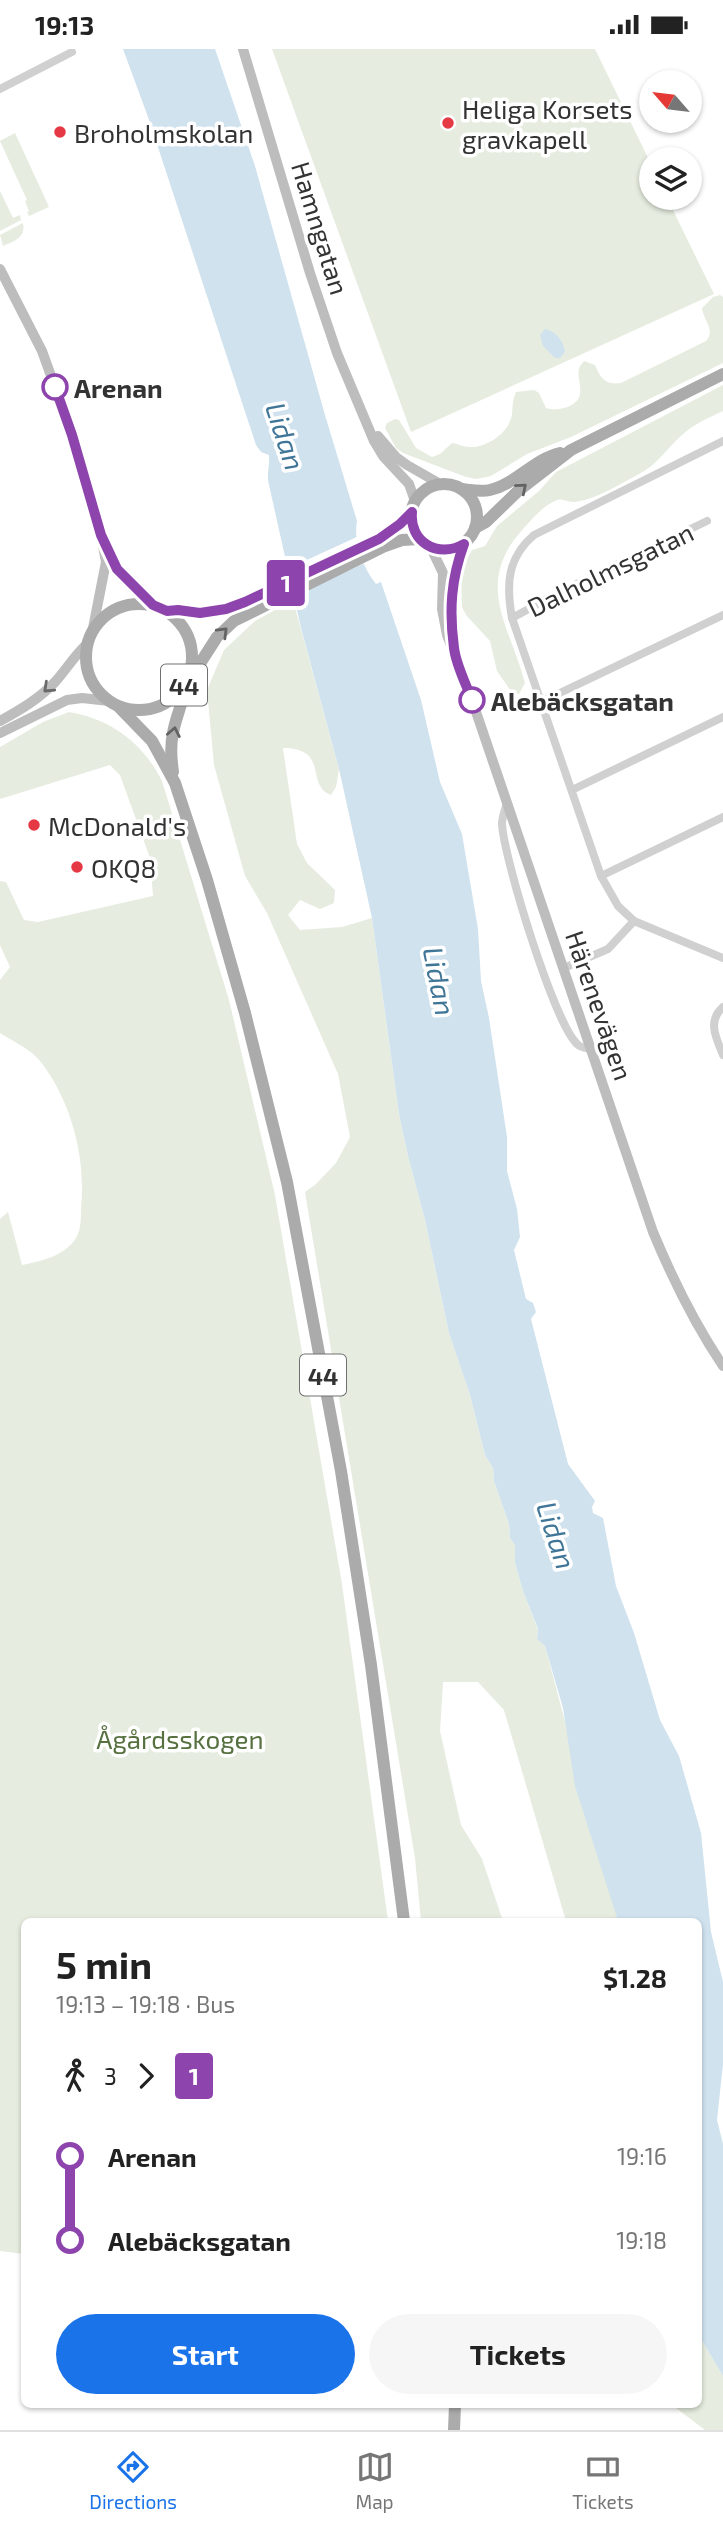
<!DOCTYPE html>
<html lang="en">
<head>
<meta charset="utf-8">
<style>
  body { margin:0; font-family:"Exo 2",sans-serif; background:#f6f6f6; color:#222; height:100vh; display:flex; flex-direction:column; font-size:26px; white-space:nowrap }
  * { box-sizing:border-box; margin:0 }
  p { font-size:23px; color:#767676 }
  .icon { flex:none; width:38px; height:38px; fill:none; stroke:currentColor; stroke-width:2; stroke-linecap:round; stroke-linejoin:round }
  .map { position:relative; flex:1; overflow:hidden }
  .drawer { position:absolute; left:21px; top:1869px; width:681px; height:490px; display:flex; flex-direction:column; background:#fff; border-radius:10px; box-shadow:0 2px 5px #0004 }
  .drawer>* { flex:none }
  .badge { padding:0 14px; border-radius:5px; font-size:24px; line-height:46px }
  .needle { width:46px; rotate:298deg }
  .buttons { position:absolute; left:639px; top:21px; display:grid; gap:14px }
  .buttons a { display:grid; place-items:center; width:63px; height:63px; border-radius:50%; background:#fff; box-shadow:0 2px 5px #0004; font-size:35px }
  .map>.badge { position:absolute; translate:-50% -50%; box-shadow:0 0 0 4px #fff }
  .legs { display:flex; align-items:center; gap:10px; height:77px; padding:0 35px; font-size:23px }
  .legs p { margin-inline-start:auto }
  .headline { display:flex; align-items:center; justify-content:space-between; height:119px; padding:0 35px }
  h1 { font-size:38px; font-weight:700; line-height:52px }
  .action { display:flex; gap:14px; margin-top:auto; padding:14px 35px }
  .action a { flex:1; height:80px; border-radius:42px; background:#1a73e8; color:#fff; font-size:28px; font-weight:700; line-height:80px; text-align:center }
  .action a+a { background:#f6f6f6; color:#222 }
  ul { padding:0 35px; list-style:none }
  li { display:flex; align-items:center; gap:24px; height:84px; font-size:26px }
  li i { display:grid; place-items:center; width:10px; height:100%; margin:0 9px; background:currentColor }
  li i::after { content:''; width:18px; height:18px; margin:-9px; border:5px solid; border-radius:50%; background:#fff }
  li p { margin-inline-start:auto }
  li:first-child i { background:linear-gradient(#0000 50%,currentColor 0) }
  li:last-child i { background:linear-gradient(currentColor 50%,#0000 0) }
  .status { display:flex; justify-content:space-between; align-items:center; height:49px; padding:0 35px; background:#fff; direction:ltr }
  .status svg { height:19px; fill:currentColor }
  .tabs { display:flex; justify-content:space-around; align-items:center; height:98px; border-top:2px solid #e0e0e0; background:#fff; font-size:19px; color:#767676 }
  .tabs a { display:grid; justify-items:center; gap:4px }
  .tabs .on { color:#1a73e8 }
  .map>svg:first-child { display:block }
  .green { fill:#e6ecdf }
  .water { fill:#cfe2ee }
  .pier { fill:#fff }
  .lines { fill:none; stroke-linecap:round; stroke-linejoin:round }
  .street { stroke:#d0d0d0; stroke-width:8 }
  .secondary { stroke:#bdbdbd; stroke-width:10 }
  .primary { stroke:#ababab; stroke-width:12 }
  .oneway { stroke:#636363 }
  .oneway2 { stroke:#6a6a6a }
  .line-1-casing { stroke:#fff; stroke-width:16 }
  .line-1 { stroke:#8e44ad; stroke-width:10 }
  .poi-dot { fill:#e63946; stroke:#fff; stroke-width:2.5 }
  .stop-1-dot { fill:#fff; stroke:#8e44ad; stroke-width:3.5 }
  .labels { text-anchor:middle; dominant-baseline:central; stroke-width:7; stroke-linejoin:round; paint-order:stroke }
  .shield { fill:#fff; stroke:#707070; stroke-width:2 }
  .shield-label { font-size:24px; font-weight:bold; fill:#333 }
  .poi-label { font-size:26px; fill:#333; stroke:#fff; text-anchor:start }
  .street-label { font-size:26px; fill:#333; stroke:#fff }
  .stop-label { font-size:26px; font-weight:bold; fill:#333; stroke:#fff; text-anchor:start }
  .park-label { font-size:26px; fill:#56703f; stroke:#fff }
  .water-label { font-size:28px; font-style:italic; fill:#3f7597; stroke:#fff }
</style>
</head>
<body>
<div class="status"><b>19:13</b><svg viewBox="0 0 49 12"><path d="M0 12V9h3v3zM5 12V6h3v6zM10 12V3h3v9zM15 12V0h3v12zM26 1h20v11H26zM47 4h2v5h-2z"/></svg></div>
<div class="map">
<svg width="723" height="2381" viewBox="0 0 723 2381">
  <rect width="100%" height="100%" fill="#fff"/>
  <g class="green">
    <polygon points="272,0 595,0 651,115 651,149 667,149 714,245 411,383"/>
    <polygon points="15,84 49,158 29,167 27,163 29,162 25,152 27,151 0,92"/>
    <polygon points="0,142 13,169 20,166 21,171 0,182"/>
    <path d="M 23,174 C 26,189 14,192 3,197 L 0,186 Z"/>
    <path d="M 720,246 L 723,248 L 723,314 L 571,388 L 527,405 L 491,427 L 476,430 L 466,428 L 403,404 L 396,399 L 385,379 L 387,374 L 395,370 L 399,371 L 416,399 L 432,408 L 440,405 L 452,394 C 458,395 464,398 469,398 C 487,399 510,383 512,365 C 513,357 512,352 516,343 L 534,341 L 539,344 L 546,359 C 557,363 578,358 580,345 C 582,332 573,323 584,312 L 595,316 C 601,330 605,336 621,334 L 706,292 C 716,282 703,270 702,259 L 713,248 Z"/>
    <path d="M 723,336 L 723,362 C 708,369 694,375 682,386 C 667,399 657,416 639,425 C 620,435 597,450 575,453 C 567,454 563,448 555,452 C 543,457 532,470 523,480 C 473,535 510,577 525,634 L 519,645 L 513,645 L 497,622 L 490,592 L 466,566 L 462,558 L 461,527 L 464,515 L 472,501 L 485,497 L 497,477 L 539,442 L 556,423 Z"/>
    <path d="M 293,551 L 339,720 L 336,738 L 331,746 C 305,737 330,699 283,699 L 297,795 L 307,814 L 335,841 L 334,854 L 320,860 L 300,851 L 288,866 L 300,881 L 342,878 L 372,869 L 399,1065 L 408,1107 L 425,1171 L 449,1284 L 470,1346 L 485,1406 L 493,1419 L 494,1432 L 509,1475 L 510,1489 L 515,1496 L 515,1514 L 523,1542 L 538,1581 L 537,1590 L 545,1597 L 618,1872 L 566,1872 L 504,1661 L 478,1633 L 443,1633 L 440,1682 L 461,1776 L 482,1810 L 503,1872 L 421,1872 L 415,1809 L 305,1143 L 316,1135 L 336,1114 L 350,1088 L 338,1025 L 267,864 L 245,827 L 214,716 L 207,641 L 224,601 L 255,572 Z"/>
    <path d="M 69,663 C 111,670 143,694 162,732 L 229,951 L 275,1146 L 342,1535 L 388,1872 L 24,1872 L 24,2205 L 0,2202 L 0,1170 L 8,1163 L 22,1216 C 43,1212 72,1205 79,1182 C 81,1175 81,1166 81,1160 C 86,1109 72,1053 40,1012 C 31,1000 12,992 0,984 L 0,931 L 10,918 L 0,896 L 0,832 L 6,833 L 24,871 L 38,873 L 153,847 L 150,809 L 120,726 L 110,716 L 0,750 L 0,698 L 43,673 Z"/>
    <polygon points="698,2285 723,2327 723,2381 705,2381 672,2356 698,2356"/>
  </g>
  <g class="water">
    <path d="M 123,0 L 215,0 L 255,117 L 325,366 L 357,472 C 353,494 363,518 376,535 L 381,533 L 421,651 L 440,733 L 462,785 L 478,880 L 481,932 L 489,969 L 507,1088 L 507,1122 L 517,1160 L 520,1188 L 514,1201 L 526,1250 L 533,1254 L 536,1263 L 531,1270 L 568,1415 L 595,1452 L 592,1458 L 593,1464 L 603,1469 L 616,1537 L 634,1584 L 660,1671 L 679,1707 L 701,1784 L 711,1883 L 723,1933 L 723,2015 L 717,2071 L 723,2095 L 723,2327 L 698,2285 L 698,1872 L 618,1872 L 575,1737 L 563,1659 L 545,1597 L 537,1590 L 538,1580 L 523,1542 L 515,1514 L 515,1496 L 510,1489 L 509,1475 L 494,1432 L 493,1419 L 485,1406 L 470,1346 L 449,1284 L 425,1171 L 408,1107 L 399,1065 L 372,869 L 339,720 L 301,579 L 269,436 C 266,425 270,417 269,406 L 261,403 L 256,396 L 148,68 Z"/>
    <path d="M 545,280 C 556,282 564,293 565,303 L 560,309 L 555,309 L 543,297 L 540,286 Z"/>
  </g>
  <polygon class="pier" points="359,487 367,513 291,548 285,521"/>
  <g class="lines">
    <g class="street">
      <polyline points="0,40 72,3"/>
      <path d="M 723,392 L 534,486 C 507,509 506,536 512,569 L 601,827 L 618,857 L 634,872 L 723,909"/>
      <polyline points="512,569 560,543 707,472"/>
      <polyline points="541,653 723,566"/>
      <polyline points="572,741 723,668"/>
      <path d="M 507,754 C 505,761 502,768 502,775 C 504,810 554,973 577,995 C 581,999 586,999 591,1000"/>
      <polyline points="601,827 723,768"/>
      <polyline points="564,919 608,900 634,872"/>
      <path d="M 723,958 C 707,972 716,989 723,1006"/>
    </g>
    <g class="secondary">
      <polyline points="243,0 310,224 337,304 374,392 383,407 409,435 415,452"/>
      <polyline points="0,220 42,302 72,385 101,486 106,513 93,579"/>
      <polyline points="378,387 396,408 407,416 442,436"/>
      <path d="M 431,499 L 443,524 L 442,560 L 447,586 L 472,651 L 653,1183 C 673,1231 694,1274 723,1317"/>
      <polyline points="108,502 117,520 153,556"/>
      <path d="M 454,587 C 448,554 453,525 464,495"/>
      <path d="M 0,672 C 20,661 39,650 55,633 C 66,621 74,607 87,595"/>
      <polyline points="0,684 67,651 82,649 109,652"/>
    </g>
    <g class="primary">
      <circle cx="444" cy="468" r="33"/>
      <path d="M 461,440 C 471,441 481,443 490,441 C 516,435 534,410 560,404"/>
      <polyline points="475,479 486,473 518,442 571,401 723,325"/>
      <circle cx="139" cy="608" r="53"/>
      <path d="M 167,562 C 179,561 189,565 201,564 C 216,563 230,558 245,553 L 379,490 L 400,475 L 412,463"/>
      <polyline points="190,624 199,616 217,588 234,572 385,497 402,491 419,490"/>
      <polyline points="119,658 152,692 175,734 207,831 245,964 287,1133 341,1422 371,1616 404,1872"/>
      <path d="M 173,723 C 171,709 170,697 173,684 C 176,666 184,653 185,635"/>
      <polyline points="454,2381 455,2356"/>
    </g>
  </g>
  <defs><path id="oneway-chevron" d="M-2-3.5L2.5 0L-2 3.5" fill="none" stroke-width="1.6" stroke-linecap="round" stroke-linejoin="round" transform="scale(1.75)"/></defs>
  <g class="oneway">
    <use href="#oneway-chevron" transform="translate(522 439) rotate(-40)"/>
    <use href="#oneway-chevron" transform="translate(223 583) rotate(-45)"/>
    <use href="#oneway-chevron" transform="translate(174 683) rotate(-79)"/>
  </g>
  <use class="oneway2" href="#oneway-chevron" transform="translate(48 639) rotate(137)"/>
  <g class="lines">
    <g class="line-1-casing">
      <path id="line-1" d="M 55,338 L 72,386 L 101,486 L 117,520 L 153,556 L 167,562 L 178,561 L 200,564 L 226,560 L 245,553 L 379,490 L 400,475 L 412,463 C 409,493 438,510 464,495 C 451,530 449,561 454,599 C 456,616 466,635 472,651"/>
    </g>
    <use href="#line-1" class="line-1"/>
  </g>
  <g class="poi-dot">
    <circle cx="448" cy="74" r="7"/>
    <circle cx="60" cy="83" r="7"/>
    <circle cx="34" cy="776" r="7"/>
    <circle cx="77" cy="818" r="7"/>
  </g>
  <g class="stop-1-dot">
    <circle cx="55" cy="338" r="12"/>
    <circle cx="472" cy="651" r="12"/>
  </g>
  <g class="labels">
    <g class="shield">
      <rect x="161" y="615.5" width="46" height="41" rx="5"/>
      <rect x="300" y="1305.5" width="46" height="41" rx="5"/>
    </g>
    <g class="shield-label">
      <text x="184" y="636">44</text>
      <text x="323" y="1326">44</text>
    </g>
    <g class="poi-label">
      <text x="462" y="59">Heliga Korsets<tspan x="462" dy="30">gravkapell</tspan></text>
      <text x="74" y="83">Broholmskolan</text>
      <text x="48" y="776">McDonald's</text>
      <text x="91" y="818">OKQ8</text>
    </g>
    <g class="street-label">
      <text transform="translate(321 179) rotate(73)">Hamngatan</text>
      <text transform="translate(610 520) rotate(-26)">Dalholmsgatan</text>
      <text transform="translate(600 956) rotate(71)">Härenevägen</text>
    </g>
    <g class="stop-label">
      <text x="74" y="338">Arenan</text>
      <text x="491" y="651">Alebäcksgatan</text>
    </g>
    <g class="park-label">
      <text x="180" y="1689">Ågårdsskogen</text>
    </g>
    <g class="water-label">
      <text transform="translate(286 387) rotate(72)">Lidan</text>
      <text transform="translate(440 932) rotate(79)">Lidan</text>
      <text transform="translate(557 1486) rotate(72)">Lidan</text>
    </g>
  </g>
</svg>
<div class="buttons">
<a><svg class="needle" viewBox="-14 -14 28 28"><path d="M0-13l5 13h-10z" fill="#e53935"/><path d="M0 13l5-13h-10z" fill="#767676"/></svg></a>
<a><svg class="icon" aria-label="layers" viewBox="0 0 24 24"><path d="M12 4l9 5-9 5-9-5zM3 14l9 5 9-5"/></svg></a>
</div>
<b class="badge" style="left:286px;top:534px;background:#8e44ad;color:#fff">1</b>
<section class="drawer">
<div class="headline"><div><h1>5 min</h1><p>19:13 – 19:18 · Bus</p></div><b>$1.28</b></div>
<div class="legs"><svg class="icon" aria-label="walk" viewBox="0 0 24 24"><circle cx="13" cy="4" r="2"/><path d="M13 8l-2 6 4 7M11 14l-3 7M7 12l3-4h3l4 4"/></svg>3<svg class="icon" aria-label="forward" viewBox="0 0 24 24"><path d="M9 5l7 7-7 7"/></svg><b class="badge" style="background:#8e44ad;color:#fff">1</b></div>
<ul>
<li><i style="color:#8e44ad"></i><b>Arenan</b><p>19:16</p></li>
<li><i style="color:#8e44ad"></i><b>Alebäcksgatan</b><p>19:18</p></li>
</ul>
<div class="action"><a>Start</a><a>Tickets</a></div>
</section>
</div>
<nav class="tabs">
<a class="on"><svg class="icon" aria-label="directions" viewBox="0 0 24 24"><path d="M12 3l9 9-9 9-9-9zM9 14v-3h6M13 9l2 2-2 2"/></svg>Directions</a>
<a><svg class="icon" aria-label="map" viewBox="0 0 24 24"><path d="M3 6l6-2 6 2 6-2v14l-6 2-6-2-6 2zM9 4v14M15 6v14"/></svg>Map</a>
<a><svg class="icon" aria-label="tickets" viewBox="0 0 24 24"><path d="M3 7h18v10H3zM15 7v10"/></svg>Tickets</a>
</nav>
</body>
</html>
